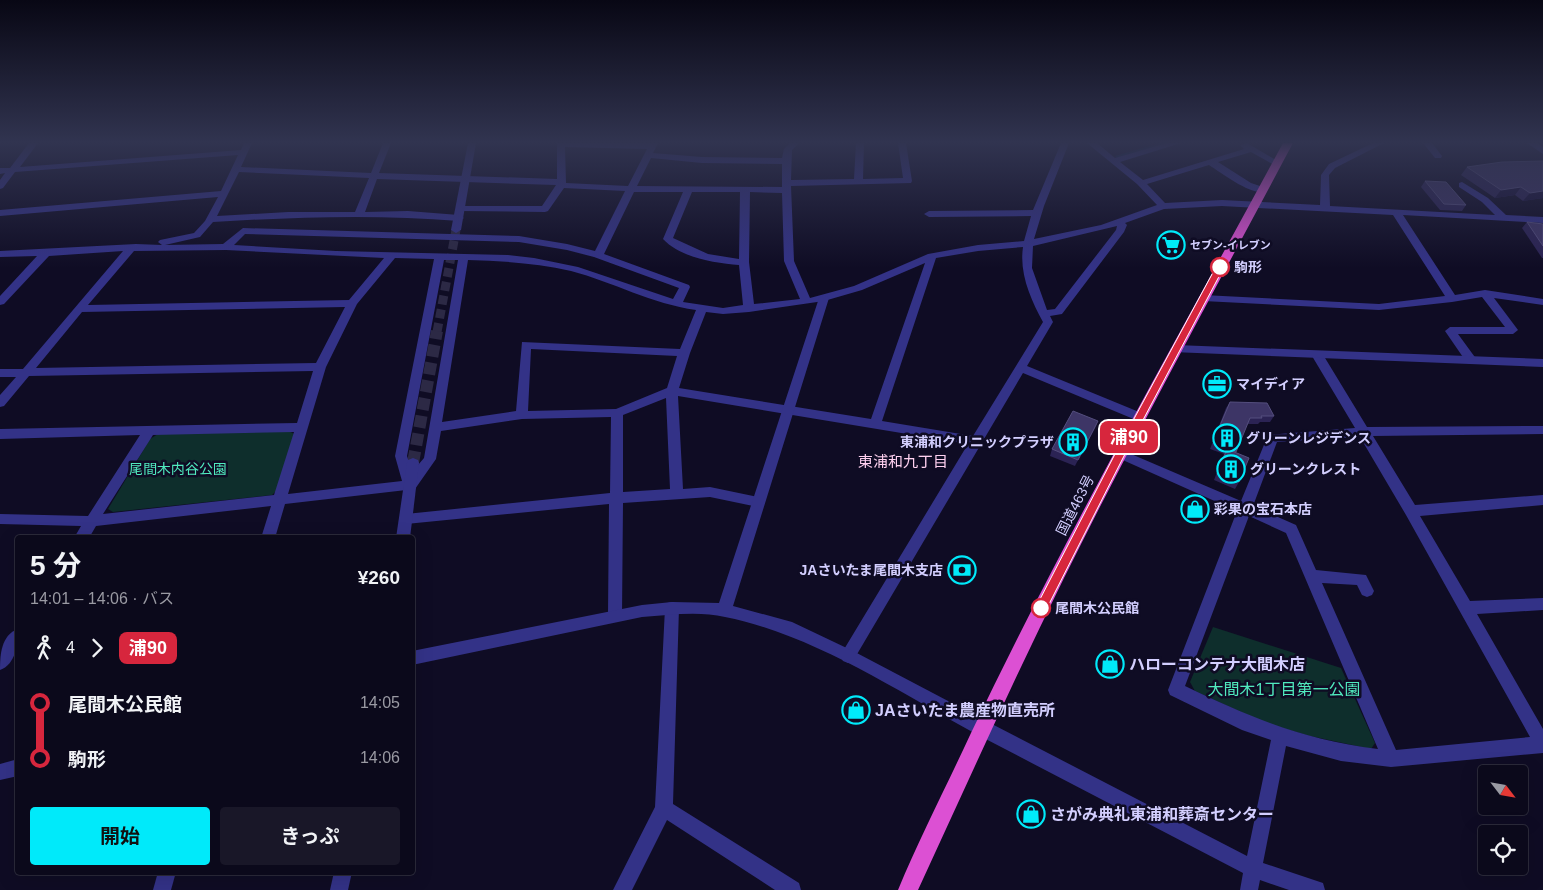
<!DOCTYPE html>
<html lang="ja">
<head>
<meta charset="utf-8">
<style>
  body { margin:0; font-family:Helvetica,"Noto Sans JP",sans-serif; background:#191728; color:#f1f3f6; height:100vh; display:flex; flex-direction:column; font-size:19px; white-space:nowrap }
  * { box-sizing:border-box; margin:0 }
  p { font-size:16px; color:#9a9aa3 }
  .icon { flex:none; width:28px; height:28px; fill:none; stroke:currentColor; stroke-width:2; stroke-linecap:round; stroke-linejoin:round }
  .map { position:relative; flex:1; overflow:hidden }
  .side { position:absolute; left:15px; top:535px; width:400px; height:340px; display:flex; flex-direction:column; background:#0b091b; border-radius:5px; box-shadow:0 5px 20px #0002,0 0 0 1px #2b2a3a }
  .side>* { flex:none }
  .badge { padding:0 10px; border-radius:8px; font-size:18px; line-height:32px }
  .needle { width:32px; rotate:121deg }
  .buttons { position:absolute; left:1478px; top:765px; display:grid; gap:10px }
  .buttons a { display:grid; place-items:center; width:50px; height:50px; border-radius:5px; background:#0b091b; box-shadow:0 5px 20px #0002,0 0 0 1px #2b2a3a; font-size:25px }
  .map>.badge { position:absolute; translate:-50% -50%; box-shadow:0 0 0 2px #fff }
  .legs { display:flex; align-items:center; gap:8px; height:55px; padding:0 15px; font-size:16px }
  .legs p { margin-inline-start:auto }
  .summary { display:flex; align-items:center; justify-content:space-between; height:85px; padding:0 15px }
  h1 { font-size:28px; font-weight:700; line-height:38px }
  .button { display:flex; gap:10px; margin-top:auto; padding:10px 15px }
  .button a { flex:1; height:58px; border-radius:5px; background:#00eafa; color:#111; font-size:20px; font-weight:700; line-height:58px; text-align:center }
  .button a+a { background:#191728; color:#f1f3f6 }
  ul { padding:0 15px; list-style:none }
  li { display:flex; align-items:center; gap:18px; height:55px; font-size:19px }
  li i { display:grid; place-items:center; width:8px; height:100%; margin:0 6px; background:currentColor }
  li i::after { content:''; width:12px; height:12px; margin:-6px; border:4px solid; border-radius:50%; background:#0b091b }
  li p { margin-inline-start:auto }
  li:first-child i { background:linear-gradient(#0000 50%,currentColor 0) }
  li:last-child i { background:linear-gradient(currentColor 50%,#0000 0) }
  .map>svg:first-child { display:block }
  .green { fill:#0e2e2c }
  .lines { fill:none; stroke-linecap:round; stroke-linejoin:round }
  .stream { stroke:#072148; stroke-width:3 }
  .tertiary-tunnel-far1 { stroke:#2c2945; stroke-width:9; stroke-dasharray:9 5; stroke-linecap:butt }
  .tertiary-tunnel { stroke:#2c2945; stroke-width:12; stroke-dasharray:12 6; stroke-linecap:butt }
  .minor { fill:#333287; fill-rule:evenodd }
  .tertiary { fill:#333287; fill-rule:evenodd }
  .trunk { fill:#dc50d3; fill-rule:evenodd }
  .wall { fill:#2b2354 }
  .shaded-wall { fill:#181239 }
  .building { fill:#3d3566; stroke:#544e7e }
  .line-1 { fill:#d7263d; stroke:#fff }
  .stop-1-dot { fill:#fff; stroke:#d7263d; stroke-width:2.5 }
  .labels { text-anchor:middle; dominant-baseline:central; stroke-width:5; stroke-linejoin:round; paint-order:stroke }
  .far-poi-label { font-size:11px; font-weight:bold; fill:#d3cfff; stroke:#0f0c24; text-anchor:start }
  .stop-label { font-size:14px; font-weight:bold; fill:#d3cfff; stroke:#0f0c24; text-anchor:start }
  .poi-label { font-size:14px; font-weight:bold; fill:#d3cfff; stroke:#0f0c24; text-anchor:start }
  .park-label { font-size:14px; fill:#50eabe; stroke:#0f0c24 }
  .street-label { font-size:14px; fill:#d3cfff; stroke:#0f0c24 }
  .neighbourhood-label { font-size:15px; fill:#ffd1f0; stroke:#0f0c24 }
  .near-poi-label { font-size:16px; font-weight:bold; fill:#d3cfff; stroke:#0f0c24; text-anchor:start }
  .near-park-label { font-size:16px; fill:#50eabe; stroke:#0f0c24 }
</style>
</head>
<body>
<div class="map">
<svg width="1543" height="890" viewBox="0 0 1543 890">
  <rect width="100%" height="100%" fill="#0f0c24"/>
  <g class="green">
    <polygon points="289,431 294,434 278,489 272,495 113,512 108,509 150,439 158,434"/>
    <polygon points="1213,627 1341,668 1375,743 1371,749 1310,736 1265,723 1195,691 1190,682"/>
  </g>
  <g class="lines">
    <polyline class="stream" points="1117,157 1166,143"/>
    <polyline class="tertiary-tunnel-far1" points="437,332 456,230"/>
    <polyline class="tertiary-tunnel" points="413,463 437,331"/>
    <g class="minor">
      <path d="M 29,143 L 38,143 L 20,167 L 241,150 L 244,143 L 252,143 L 241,167 L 371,173 L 383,143 L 391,143 L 379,173 L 557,179 L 557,143 L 658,143 L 653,153 L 702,157 L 782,158 L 784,149 L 790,143 L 799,143 L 792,150 L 791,180 L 854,179 L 856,143 L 864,143 L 863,179 L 903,178 L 898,143 L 906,143 L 912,181 L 911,183 L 791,186 L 794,261 L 810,298 L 854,286 L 928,254 L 978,245 L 1024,241 L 1031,216 L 929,217 L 924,214 L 929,211 L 1033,210 L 1061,143 L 1069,143 L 1044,206 L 1034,239 L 1101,225 L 1157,205 L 1137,184 L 1087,143 L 1097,143 L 1115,158 L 1167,143 L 1181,143 L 1120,162 L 1143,180 L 1244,149 L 1240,145 L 1247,143 L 1281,163 L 1274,165 L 1251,152 L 1218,162 L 1251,183 L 1266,188 L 1266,192 C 1250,195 1223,174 1209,165 L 1147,184 L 1165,203 L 1222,200 L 1320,205 L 1321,175 L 1329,164 L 1373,143 L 1384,143 L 1335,168 L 1329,175 L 1330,206 L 1495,215 L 1482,202 L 1459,187 L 1459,183 L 1462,182 L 1488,198 L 1506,215 L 1543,217 L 1543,223 L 1403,215 L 1455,295 L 1485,290 L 1543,299 L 1543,305 L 1494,298 L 1518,330 L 1513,334 L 1458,334 L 1477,360 L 1471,364 L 1467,363 L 1445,331 L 1450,327 L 1505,327 L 1482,297 L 1452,302 L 1379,310 L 1203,301 L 1198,298 L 1203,295 L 1379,304 L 1445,296 L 1393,215 L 1222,206 L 1164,209 L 1125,223 L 1127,225 L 1124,232 L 1062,314 L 1050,316 L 1053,322 L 1027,366 L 1144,414 L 1146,417 L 1144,420 L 1136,420 L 1023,373 L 853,661 L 848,663 L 843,661 L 840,656 L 843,651 L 968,444 L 678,396 L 683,489 L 710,487 L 758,497 L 763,498 L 765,502 L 763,506 L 758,507 L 710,497 L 623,503 L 622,615 L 620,620 L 615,621 L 610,620 L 608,615 L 609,504 L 406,524 L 401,523 L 399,519 L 401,515 L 406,514 L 610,493 L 611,417 L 522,419 L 441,431 L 436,459 L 415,489 L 285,504 L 275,538 L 261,538 L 271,506 L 96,526 L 89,538 L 74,538 L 81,526 L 0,524 L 0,514 L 88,516 L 140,435 L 0,439 L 0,429 L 297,423 L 313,371 L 29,376 L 4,406 L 0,407 L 0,395 L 16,377 L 0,377 L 0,369 L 23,369 L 123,251 L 49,256 L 4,304 L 0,305 L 0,296 L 37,256 L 0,257 L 0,251 L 136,244 L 162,245 L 158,242 L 160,240 L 194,233 L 205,221 L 218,197 L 0,216 L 0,210 L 221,191 L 238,155 L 15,172 L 3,188 L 0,189 L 0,180 L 5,173 L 0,174 L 0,168 L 10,168 ZM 565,147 L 647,149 L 628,186 L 566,183 ZM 651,158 L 702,163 L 782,164 L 782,187 L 637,186 ZM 239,172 L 369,178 L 355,212 L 288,212 L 217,216 ZM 377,179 L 556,185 L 542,206 L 458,206 L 458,210 L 461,211 L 545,212 L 548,211 L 564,188 L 625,191 L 595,251 L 567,244 L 519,236 L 243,228 L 223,244 L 165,245 L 200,237 L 213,222 C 295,217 377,214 459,221 L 464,218 L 459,215 L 408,211 L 365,212 ZM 634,192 L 683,192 L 663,239 C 681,258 715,263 739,265 L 743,305 L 723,308 L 683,302 L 690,287 L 689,285 L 604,254 ZM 692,192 L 740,192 L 739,259 L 708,254 L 673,238 ZM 750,192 L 782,193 L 784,261 L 800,299 L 754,304 L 749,262 ZM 1117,226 L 1116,230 L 1055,309 L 1047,310 L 1032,268 L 1033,246 ZM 245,234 L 519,242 L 567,250 L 594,257 L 679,288 L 673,299 L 578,267 L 534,258 L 508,255 L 336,251 L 234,245 ZM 1023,247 C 1019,274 1031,300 1043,322 L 973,436 L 882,421 L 936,258 L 978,251 ZM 226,250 L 384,258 L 349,300 L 88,305 L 134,251 ZM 395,258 L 434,259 L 395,456 L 402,481 L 288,494 L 326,367 L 357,304 ZM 444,260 L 458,260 L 424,458 L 412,472 L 407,456 ZM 468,260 C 503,261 537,263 571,271 C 613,282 652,304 696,310 L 680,349 L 522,342 L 516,411 L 442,422 ZM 925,263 L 871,419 L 679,388 L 690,353 L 706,312 L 723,314 L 749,312 L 824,301 L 862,290 ZM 345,307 L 316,363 L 36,368 L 82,312 ZM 531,349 L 677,356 L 667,388 L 616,409 L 528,411 ZM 666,398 L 670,489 L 623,492 L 623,415 ZM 294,432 L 274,495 L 103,514 L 153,435 Z"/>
      <polygon points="1423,143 1432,143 1442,156 1441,158 1435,158"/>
      <polygon points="1527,143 1537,143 1543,147 1543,154"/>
      <path d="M 1318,352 L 1322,353 L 1367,427 L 1543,426 L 1543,434 L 1373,436 L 1415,505 L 1543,495 L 1543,505 L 1420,516 L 1470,601 L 1543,598 L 1543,610 L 1477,614 L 1543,729 L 1543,753 L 1391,767 L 1341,761 L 1286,746 L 1263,863 L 1323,883 L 1325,890 L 1289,890 L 1260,880 L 1258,890 L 1240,890 L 1243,873 L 976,734 L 974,728 L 976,722 L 982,720 L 988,722 L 1247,856 L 1271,740 L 1242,730 L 1170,695 L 1168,690 L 1237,511 L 1116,457 L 1114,454 L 1116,451 L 1124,451 L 1241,501 L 1268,435 L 1355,428 L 1312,356 ZM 1360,437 L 1406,515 L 1530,737 L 1396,750 L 1322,583 L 1357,585 L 1362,595 L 1367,597 L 1372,595 L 1374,591 L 1366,575 L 1316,570 L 1296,525 L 1253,506 L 1277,442 ZM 1249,516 L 1286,533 L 1378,749 C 1304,740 1252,718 1185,686 Z"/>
      <polygon points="672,602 677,603 679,608 673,804 799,883 801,890 775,890 667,820 632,890 613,890 655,807 665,608 667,603"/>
      <path d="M 18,629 C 18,644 16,664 0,670 C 0,655 1,635 18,629 Z"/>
      <polygon points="18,759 18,776 0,780 0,764"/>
      <polygon points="158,872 176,872 171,890 153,890"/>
    </g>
    <g class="tertiary">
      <polygon points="468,143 476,143 461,230 456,233 451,230"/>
      <path d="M 824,295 L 829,298 L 733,606 L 792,622 L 853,651 L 988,722 L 990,728 L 988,734 L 982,736 L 976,734 C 899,692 812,634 725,617 C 699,611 669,615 642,617 L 412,665 L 412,651 L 642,605 L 672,602 L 719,603 L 819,298 Z"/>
      <polygon points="1176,345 1543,359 1543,367 1172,352 1170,349"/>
      <polygon points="413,458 418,460 419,463 410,538 396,538 407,463 408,460"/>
      <polygon points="334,872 352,872 348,890 330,890"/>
    </g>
    <path class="trunk" d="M 1283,143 L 1293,143 C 1216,288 1137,431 1064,578 C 1013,681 966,786 918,890 L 898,890 C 920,837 947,785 971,733 C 1067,532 1177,339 1283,143 Z"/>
  </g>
  <g class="wall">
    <polygon points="1543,161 1543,198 1523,201 1515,195 1495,198 1461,175 1467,167"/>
    <polygon points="1425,181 1466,205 1462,211 1440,210 1421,187"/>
    <polygon points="1527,222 1543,224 1543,258 1542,258 1522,228"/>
    <polygon points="1230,402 1274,416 1270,422 1260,422 1258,424 1247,424 1235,453 1239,482 1235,489 1214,480 1224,454 1210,449 1226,408"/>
    <polygon points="1098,421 1075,466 1050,456 1052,449"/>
  </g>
  <g class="shaded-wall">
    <polygon points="1521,187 1515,195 1495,198 1501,190"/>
    <polygon points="1543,191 1543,198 1523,201 1530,193"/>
    <polygon points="1098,421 1096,427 1075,466 1078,460"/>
  </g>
  <g class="building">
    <polygon points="1543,161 1543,191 1530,193 1521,187 1501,190 1467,167 1502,162"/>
    <polygon points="1425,181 1446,182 1466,205 1444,204"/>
    <polygon points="1527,222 1543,224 1543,246"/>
    <polygon points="1230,402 1267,403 1274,416 1261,416 1262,418 1250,418 1236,452 1213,442"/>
    <polygon points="1073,411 1098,421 1078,460 1052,449"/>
    <polygon points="1227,449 1249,458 1239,482 1217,474"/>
  </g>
  <linearGradient id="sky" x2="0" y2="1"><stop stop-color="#080714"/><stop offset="0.53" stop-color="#313450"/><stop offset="1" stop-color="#313450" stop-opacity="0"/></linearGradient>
  <rect width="1543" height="268" fill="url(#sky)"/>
  <polygon class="line-1" points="1217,265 1224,267 1125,454 1045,612 1037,612 1035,608 1037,605 1115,454"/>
  <defs>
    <g id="supermarket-ring" transform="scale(1.4375)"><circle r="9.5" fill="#0f0c24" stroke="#00eafa" stroke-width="1.5"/><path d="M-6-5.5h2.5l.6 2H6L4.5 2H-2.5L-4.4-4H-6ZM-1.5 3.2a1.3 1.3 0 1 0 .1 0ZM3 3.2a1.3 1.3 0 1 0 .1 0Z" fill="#00eafa"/></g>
    <g id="office-ring" transform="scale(1.4375)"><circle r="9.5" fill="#0f0c24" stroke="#00eafa" stroke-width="1.5"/><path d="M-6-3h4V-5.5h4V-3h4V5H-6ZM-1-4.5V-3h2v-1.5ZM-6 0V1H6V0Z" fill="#00eafa"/></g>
    <g id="building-ring" transform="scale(1.4375)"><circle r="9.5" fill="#0f0c24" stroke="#00eafa" stroke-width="1.5"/><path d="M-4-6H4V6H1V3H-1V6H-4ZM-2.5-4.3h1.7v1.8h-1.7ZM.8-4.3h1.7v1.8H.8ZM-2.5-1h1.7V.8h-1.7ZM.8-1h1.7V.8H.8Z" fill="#00eafa"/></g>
    <g id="shop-ring" transform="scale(1.4375)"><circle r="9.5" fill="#0f0c24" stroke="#00eafa" stroke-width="1.5"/><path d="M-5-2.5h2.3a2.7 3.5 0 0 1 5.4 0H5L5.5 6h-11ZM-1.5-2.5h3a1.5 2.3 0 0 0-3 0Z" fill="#00eafa"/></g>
    <g id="bank-ring" transform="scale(1.4375)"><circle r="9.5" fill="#0f0c24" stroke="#00eafa" stroke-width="1.5"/><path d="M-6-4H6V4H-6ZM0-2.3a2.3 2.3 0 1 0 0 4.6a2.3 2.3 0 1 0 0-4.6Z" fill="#00eafa"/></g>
  </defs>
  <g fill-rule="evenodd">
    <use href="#supermarket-ring" x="1171" y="245"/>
    <use href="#office-ring" x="1217" y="384"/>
    <use href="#building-ring" x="1227" y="438"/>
    <use href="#building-ring" x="1073" y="442"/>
    <use href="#building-ring" x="1231" y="469"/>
    <use href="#shop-ring" x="1195" y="509"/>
    <use href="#bank-ring" x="962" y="570"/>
    <use href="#shop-ring" x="1110" y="664"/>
    <use href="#shop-ring" x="856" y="710"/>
    <use href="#shop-ring" x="1031" y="814"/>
  </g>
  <g class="stop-1-dot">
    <circle cx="1220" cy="267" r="9"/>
    <circle cx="1041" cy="608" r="9"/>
  </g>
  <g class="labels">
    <g class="far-poi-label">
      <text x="1190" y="245">セブン-イレブン</text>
    </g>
    <g class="stop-label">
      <text x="1234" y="267">駒形</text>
      <text x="1055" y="608">尾間木公民館</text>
    </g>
    <g class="poi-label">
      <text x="1236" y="384">マイディア</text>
      <text x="1246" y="438">グリーンレジデンス</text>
      <text x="1054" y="442" text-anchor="end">東浦和クリニックプラザ</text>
      <text x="1250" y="469">グリーンクレスト</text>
      <text x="1214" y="509">彩果の宝石本店</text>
      <text x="943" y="570" text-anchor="end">JAさいたま尾間木支店</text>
    </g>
    <g class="park-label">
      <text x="178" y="469">尾間木内谷公園</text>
    </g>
    <g class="street-label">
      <text transform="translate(1075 505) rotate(-63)">国道463号</text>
    </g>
    <g class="neighbourhood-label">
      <text x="903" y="461">東浦和九丁目</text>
    </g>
    <g class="near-poi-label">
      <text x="1129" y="664">ハローコンテナ大間木店</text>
      <text x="875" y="710">JAさいたま農産物直売所</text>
      <text x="1050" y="814">さがみ典礼東浦和葬斎センター</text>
    </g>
    <g class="near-park-label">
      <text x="1284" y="689">大間木1丁目第一公園</text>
    </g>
  </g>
</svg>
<div class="buttons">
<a><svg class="needle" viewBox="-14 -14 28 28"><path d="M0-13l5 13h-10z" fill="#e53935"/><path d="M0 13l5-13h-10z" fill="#9a9aa3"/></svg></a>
<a><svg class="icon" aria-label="locate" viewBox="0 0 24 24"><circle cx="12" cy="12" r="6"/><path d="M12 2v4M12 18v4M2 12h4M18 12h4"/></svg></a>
</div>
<b class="badge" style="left:1129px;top:437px;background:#d7263d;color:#fff">浦90</b>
<section class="side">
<div class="summary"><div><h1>5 分</h1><p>14:01 – 14:06 · バス</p></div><b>¥260</b></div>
<div class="legs"><svg class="icon" aria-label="walk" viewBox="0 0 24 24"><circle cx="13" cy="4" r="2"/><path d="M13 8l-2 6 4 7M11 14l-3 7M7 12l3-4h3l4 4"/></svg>4<svg class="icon" aria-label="forward" viewBox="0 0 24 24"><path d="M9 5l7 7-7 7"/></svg><b class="badge" style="background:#d7263d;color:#fff">浦90</b></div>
<ul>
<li><i style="color:#d7263d"></i><b>尾間木公民館</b><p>14:05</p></li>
<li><i style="color:#d7263d"></i><b>駒形</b><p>14:06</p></li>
</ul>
<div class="button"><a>開始</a><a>きっぷ</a></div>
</section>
</div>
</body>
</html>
